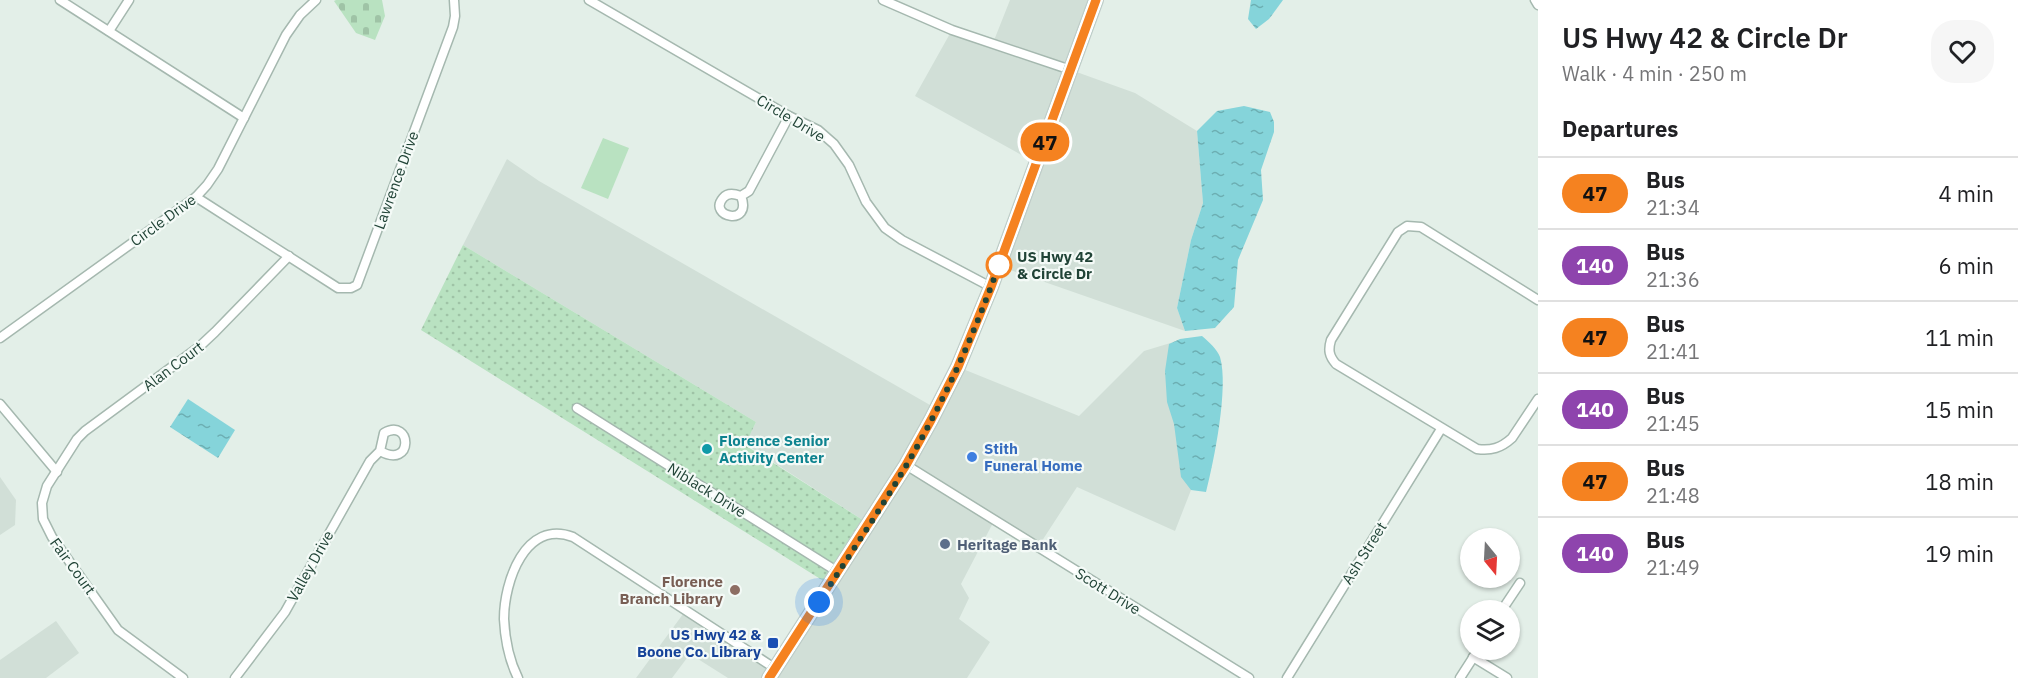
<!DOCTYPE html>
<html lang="en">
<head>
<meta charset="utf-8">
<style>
  body { margin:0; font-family:"IBM Plex Sans",sans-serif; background:#f6f6f6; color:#202124; height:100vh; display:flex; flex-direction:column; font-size:22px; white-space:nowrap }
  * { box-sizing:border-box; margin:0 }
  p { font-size:20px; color:#757577 }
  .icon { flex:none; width:33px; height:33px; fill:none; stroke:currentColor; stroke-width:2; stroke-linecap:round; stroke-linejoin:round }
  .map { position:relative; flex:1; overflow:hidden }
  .panel { display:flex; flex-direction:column; background:#fff; width:480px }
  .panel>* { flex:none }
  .badge { padding:0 12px; border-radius:20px; font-size:21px; line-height:39px }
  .needle { width:39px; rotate:162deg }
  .controls { position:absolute; left:1460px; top:528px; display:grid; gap:12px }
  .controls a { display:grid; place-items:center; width:60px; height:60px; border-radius:50%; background:#fff; box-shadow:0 2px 4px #0004; font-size:30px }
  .you { position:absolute; width:30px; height:30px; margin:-15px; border:4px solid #fff; border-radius:50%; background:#1a73e8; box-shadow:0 0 0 9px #1a73e833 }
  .map>.badge { position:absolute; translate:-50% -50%; box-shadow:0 0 0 3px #fff }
  h2 { padding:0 24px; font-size:22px; line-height:54px }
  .round { display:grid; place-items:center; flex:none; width:63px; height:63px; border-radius:24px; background:#f6f6f6 }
  .head { display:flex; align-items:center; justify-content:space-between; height:102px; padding:0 24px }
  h1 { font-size:28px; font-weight:600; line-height:45px }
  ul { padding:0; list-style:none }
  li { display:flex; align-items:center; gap:18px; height:72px; padding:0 24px; border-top:2px solid #e0e0e0 }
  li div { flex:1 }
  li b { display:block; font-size:22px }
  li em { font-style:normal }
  li .badge { min-width:66px; font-weight:700; text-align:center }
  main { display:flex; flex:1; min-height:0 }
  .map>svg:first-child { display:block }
  .built { fill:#d1dfd7 }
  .grass { fill:#b9e2c1 }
  .cemetery { fill:url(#cemetery-stones) }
  .park { fill:url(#park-dots) }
  .water { fill:url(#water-ripples) }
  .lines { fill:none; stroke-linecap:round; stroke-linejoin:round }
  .minor-casing { stroke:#a5b8af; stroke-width:11 }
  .primary-casing { stroke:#c1cac7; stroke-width:16 }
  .minor { stroke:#fff; stroke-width:8 }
  .primary { stroke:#62a991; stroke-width:14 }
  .line-casing { stroke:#fff; stroke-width:14 }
  .line { stroke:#f58220; stroke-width:9 }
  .walk { stroke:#204336; stroke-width:6; stroke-dasharray:0 10.8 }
  .stop-dot { fill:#fff; stroke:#f58220; stroke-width:3 }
  .culture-dot { fill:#0f9aa8; stroke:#f4faf7; stroke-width:2 }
  .shop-dot { fill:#3f7fe0; stroke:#f4faf7; stroke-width:2 }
  .service-dot { fill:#5c6f8a; stroke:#f4faf7; stroke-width:2 }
  .education-dot { fill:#8d6e63; stroke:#f4faf7; stroke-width:2 }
  .transit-dot { fill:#1a4fb4; stroke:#f4faf7; stroke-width:2 }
  .labels { text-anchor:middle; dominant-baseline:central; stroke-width:4.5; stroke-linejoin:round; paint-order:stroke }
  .street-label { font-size:15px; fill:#204336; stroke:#f4faf7 }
  .stop-label { font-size:15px; font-weight:bold; fill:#204336; stroke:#f4faf7; text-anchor:start }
  .culture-label { font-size:15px; font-weight:bold; fill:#0d838f; stroke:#f4faf7; text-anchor:start }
  .shop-label { font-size:15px; font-weight:bold; fill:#366cbe; stroke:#f4faf7; text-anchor:start }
  .service-label { font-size:15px; font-weight:bold; fill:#4e5e75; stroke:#f4faf7; text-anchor:start }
  .education-label { font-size:15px; font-weight:bold; fill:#785e54; stroke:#f4faf7; text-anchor:end }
  .transit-label { font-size:15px; font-weight:bold; fill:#164399; stroke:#f4faf7; text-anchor:end }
</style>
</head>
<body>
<main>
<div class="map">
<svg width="1538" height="678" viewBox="0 0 1538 678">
  <defs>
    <pattern id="cemetery-stones" width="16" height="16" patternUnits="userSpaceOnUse" patternTransform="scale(1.5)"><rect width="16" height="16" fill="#b9e2c1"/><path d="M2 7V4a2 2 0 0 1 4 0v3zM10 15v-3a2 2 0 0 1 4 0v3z" fill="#9fc3a6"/></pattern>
    <pattern id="park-dots" width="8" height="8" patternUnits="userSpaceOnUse" patternTransform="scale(1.5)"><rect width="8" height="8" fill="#b9e2c1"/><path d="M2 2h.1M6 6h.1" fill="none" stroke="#9fc3a6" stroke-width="1.8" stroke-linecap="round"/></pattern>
    <pattern id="water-ripples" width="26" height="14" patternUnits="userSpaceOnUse" patternTransform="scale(1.5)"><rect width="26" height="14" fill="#85d4da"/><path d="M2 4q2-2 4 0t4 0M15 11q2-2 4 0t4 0" fill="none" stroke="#6caeb2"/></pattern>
  </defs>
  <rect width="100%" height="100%" fill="#e3efe8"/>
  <g class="built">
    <polygon points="1010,0 1096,0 1071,70 1135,93 1197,131 1203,203 1191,240 1177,308 1185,331 999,266 1036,163 915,96 952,30 993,43"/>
    <polygon points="507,159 539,181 937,409 958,367 1079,416 1144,351 1187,338 1191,490 1175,531 1077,487 1038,547 994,521 961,584 969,598 959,619 990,642 967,678 728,678 690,654 672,678 636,678 686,610 776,668 869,524 745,444 756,422 463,245"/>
    <polygon points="0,477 16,500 15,525 0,535"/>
    <polygon points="56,621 79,653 46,678 0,678 0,660"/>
  </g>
  <polygon class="grass" points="603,138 629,148 608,199 581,188"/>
  <polygon class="cemetery" points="336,0 382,0 385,16 375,40 356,33 334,1"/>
  <polygon class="park" points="463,245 756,422 745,445 869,524 830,585 421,330"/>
  <g class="water">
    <polygon points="1251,0 1283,0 1269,19 1256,29 1248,19"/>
    <polygon points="1244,106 1270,112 1274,122 1274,132 1261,170 1263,200 1238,260 1234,307 1215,328 1185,331 1177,308 1191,240 1203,203 1197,131 1217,111"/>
    <path d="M 1202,336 C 1209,342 1217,349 1220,357 C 1229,387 1214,461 1206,492 L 1191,490 L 1181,477 L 1174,424 L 1167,402 L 1165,371 L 1169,344 L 1180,339 Z"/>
    <polygon points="188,399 235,430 218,458 170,427"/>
  </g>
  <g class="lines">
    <g class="minor-casing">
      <g id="minor">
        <polyline points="60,0 244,118"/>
        <polyline points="589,0 789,116 818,130 834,144 849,165 866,202 885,228 902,240 991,287"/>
        <polyline points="883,0 952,30 1071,70"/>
        <polyline points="1535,0 1538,5"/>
        <polyline points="109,31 129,0"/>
        <path d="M 741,196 C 753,227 707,217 723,198 C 728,192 735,194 741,196 L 749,191 L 789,116"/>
        <polyline points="196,197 338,288 351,288 357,285 453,27 455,16 454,0"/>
        <path d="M 1538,300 L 1421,227 L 1407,226 L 1398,232 L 1331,340 C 1328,350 1329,356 1336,364 L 1477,449 C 1491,451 1501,448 1512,438 L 1538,399"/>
        <polyline points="0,338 196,197 207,185 218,169 286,35 300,15 316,0"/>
        <polyline points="0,404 57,472"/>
        <polyline points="577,408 838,572"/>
        <polyline points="906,465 1249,678"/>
        <polyline points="1502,610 1520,583"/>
        <polyline points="1473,657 1507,678"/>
        <polyline points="183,678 118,630 52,537 43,519 42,503 47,486 77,439 85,431 199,347 215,332 289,256"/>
        <path d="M 235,678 L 285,612 L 370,461 L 380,451 L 384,433 C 412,417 414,470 380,451"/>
        <path d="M 518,678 C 509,660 505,639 504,619 C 504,582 525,519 573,537 L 776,669"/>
        <polyline points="1287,678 1441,429"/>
        <polyline points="1460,678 1478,650"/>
      </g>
    </g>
    <g class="primary-casing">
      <polyline id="primary" points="769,678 906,465 931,420 958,367 991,287 1096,0"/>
    </g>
    <use href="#minor" class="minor"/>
    <use href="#primary" class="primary"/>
  </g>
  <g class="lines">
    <g class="line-casing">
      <polyline id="line" points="769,678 906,465 931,420 958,367 991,287 1096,0"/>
    </g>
    <use href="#line" class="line"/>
    <path class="walk" d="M 819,602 C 858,542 899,483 932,419 C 958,370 980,318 999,265"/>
  </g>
  <circle class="stop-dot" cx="999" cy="265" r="12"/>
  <circle class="culture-dot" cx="707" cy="449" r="6"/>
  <circle class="shop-dot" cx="972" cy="457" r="6"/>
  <circle class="service-dot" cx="945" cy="544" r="6"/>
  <circle class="education-dot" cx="735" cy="590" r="6"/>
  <rect class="transit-dot" x="767" y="637" width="12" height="12" rx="3"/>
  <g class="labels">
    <g class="street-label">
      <text transform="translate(791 118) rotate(31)">Circle Drive</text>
      <text transform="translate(396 180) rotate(-70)">Lawrence Drive</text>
      <text transform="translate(163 220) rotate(-36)">Circle Drive</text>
      <text transform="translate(173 366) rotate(-37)">Alan Court</text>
      <text transform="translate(707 490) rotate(32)">Niblack Drive</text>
      <text transform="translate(1364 553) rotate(-58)">Ash Street</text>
      <text transform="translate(73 566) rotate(54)">Fair Court</text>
      <text transform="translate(310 566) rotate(-61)">Valley Drive</text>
      <text transform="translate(1108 591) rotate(32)">Scott Drive</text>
    </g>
    <g class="stop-label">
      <text x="1017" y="256">US Hwy 42<tspan x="1017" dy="17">&amp; Circle Dr</tspan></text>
    </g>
    <g class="culture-label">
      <text x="719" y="440">Florence Senior<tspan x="719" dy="17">Activity Center</tspan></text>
    </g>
    <g class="shop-label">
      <text x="984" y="448">Stith<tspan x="984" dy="17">Funeral Home</tspan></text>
    </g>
    <g class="service-label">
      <text x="957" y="544">Heritage Bank</text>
    </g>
    <g class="education-label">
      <text x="723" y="581">Florence<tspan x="723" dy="17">Branch Library</tspan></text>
    </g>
    <g class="transit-label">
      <text x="761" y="634">US Hwy 42 &amp;<tspan x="761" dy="17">Boone Co. Library</tspan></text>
    </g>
  </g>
</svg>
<div class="controls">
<a><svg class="needle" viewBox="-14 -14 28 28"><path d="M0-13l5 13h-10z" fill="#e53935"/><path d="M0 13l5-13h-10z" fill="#757577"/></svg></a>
<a><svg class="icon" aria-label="layers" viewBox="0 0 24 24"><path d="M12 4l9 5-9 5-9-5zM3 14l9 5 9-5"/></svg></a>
</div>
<div class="you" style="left:819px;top:602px"></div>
<b class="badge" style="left:1045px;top:142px;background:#f58220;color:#111">47</b>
</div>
<section class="panel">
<div class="head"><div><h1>US Hwy 42 &amp; Circle Dr</h1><p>Walk · 4 min · 250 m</p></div><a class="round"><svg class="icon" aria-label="heart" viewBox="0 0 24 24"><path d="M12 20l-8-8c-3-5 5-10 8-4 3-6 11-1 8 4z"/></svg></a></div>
<h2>Departures</h2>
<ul>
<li><span class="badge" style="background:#f58220;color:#111">47</span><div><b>Bus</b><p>21:34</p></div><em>4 min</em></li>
<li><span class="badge" style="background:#8e44ad;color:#fff">140</span><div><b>Bus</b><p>21:36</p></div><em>6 min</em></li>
<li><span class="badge" style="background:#f58220;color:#111">47</span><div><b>Bus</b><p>21:41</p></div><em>11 min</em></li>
<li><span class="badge" style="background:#8e44ad;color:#fff">140</span><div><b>Bus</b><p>21:45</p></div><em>15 min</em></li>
<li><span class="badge" style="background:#f58220;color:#111">47</span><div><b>Bus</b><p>21:48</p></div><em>18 min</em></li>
<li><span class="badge" style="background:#8e44ad;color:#fff">140</span><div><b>Bus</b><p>21:49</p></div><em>19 min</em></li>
</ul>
</section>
</main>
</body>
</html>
